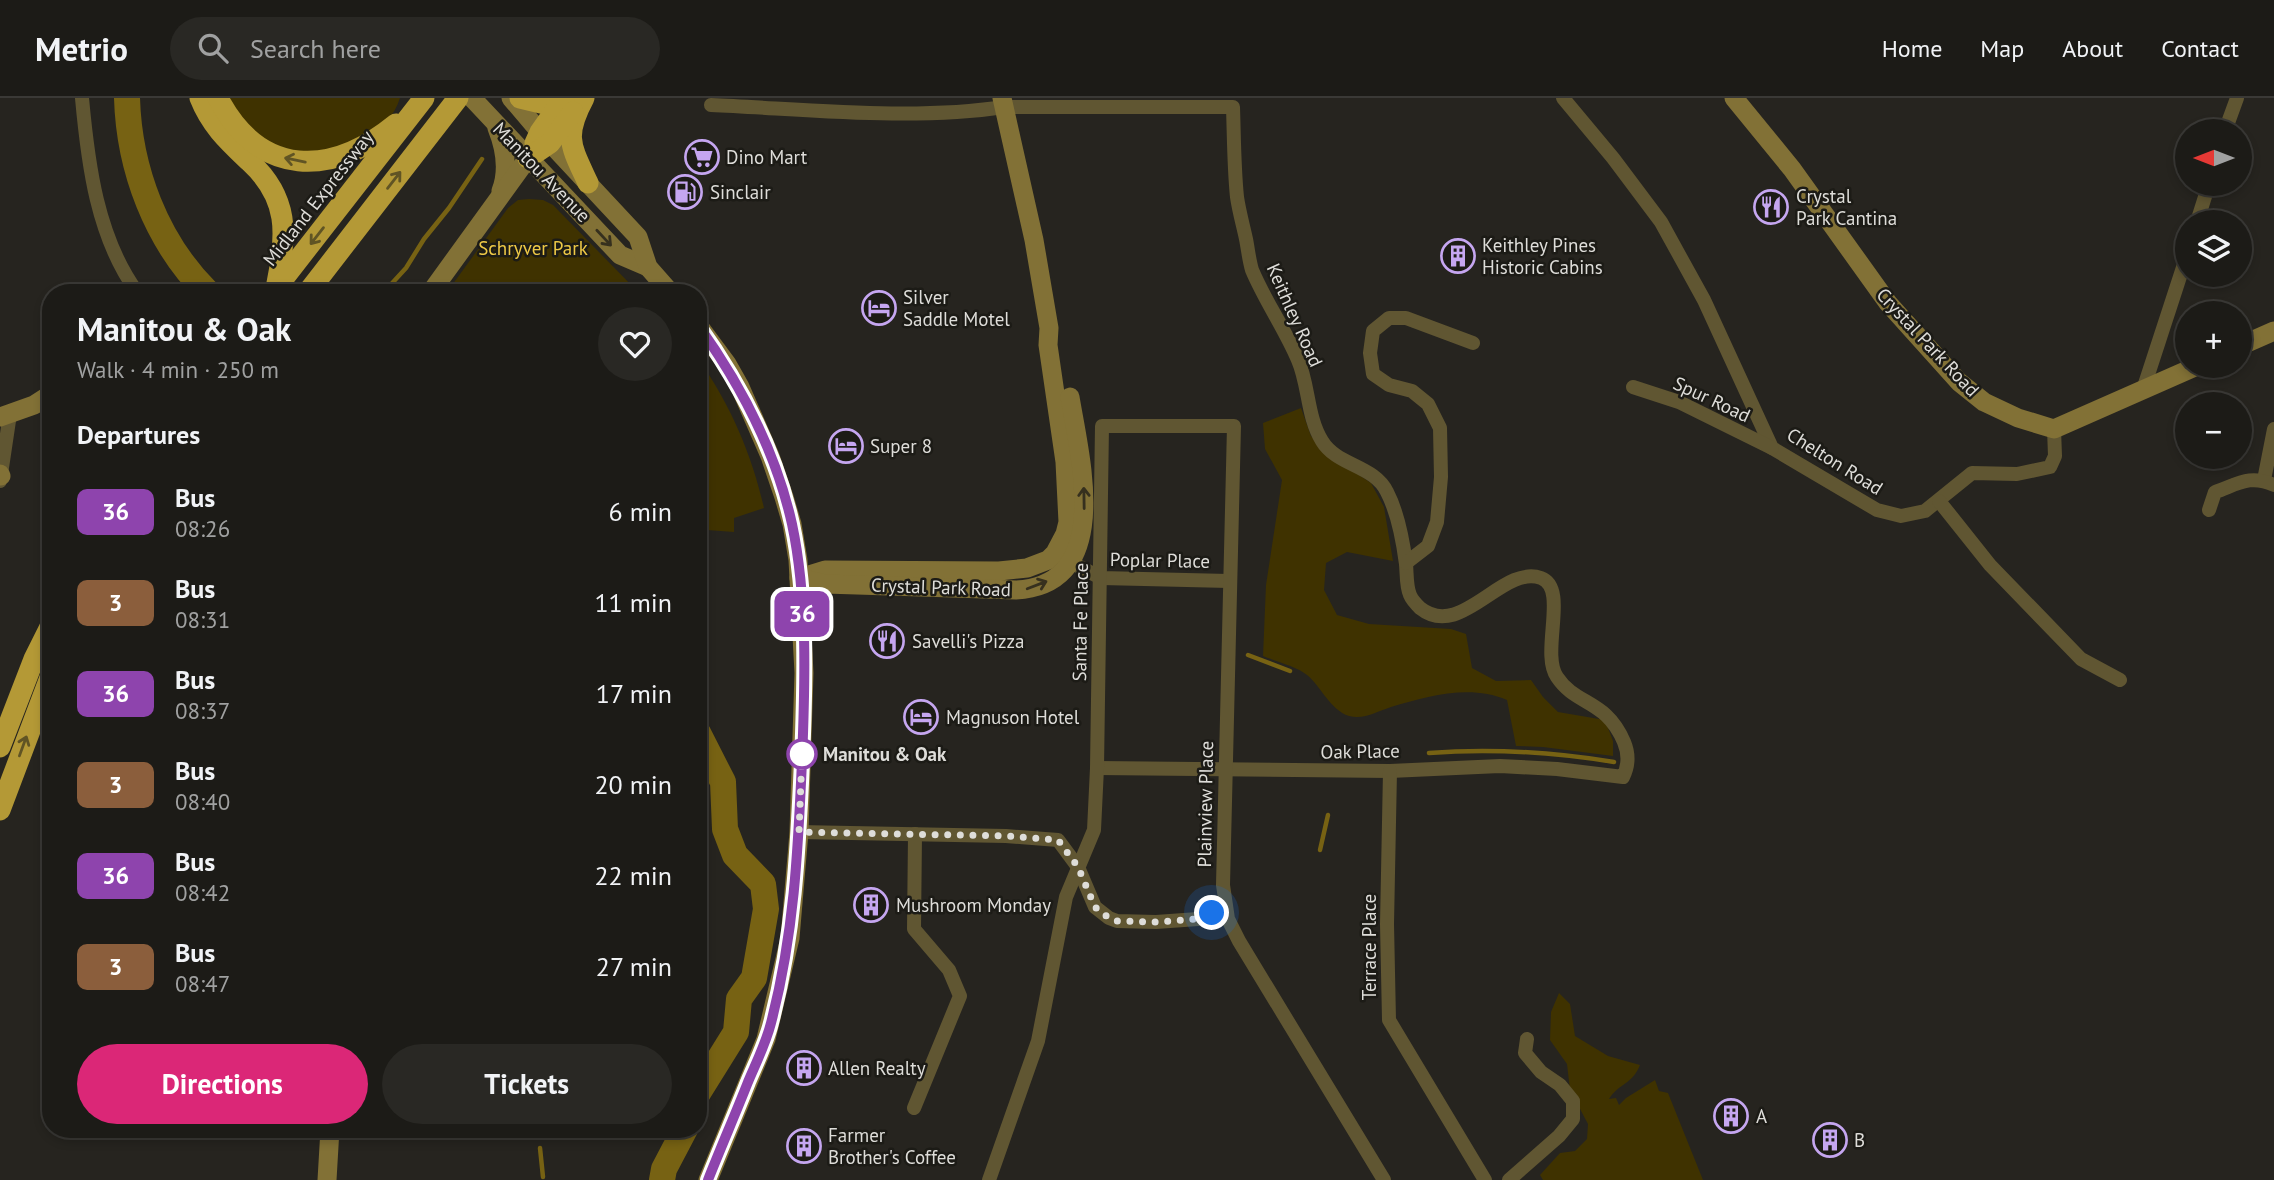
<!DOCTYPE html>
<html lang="en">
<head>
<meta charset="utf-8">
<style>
  body { margin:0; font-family:"PT Sans",sans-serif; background:#292824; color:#f1f3f6; height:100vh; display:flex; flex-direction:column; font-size:26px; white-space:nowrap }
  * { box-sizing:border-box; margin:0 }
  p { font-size:23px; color:#a0a1a1 }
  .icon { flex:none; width:38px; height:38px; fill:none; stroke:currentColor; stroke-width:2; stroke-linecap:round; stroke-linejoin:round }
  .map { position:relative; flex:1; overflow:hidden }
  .drawer { position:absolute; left:42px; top:186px; width:665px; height:854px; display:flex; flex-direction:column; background:#1c1b17; border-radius:28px; box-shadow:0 4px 10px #0003,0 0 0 2px #3a3936 }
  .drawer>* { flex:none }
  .badge { padding:0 14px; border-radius:10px; font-size:24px; line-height:46px }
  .needle { width:46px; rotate:270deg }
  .buttons { position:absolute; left:2175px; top:21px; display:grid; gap:14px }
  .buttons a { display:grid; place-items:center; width:77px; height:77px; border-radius:50%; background:#1c1b17; box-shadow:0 4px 10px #0003,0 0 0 2px #3a3936; font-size:35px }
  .you { position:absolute; width:35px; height:35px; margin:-18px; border:5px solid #fff; border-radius:50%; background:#1a73e8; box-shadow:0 0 0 10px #1a73e833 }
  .map>.badge { position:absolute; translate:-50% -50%; box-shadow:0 0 0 4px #fff }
  h2 { padding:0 35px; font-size:26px; line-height:63px }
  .round { display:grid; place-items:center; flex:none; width:74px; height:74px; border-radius:37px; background:#292824 }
  .overview { display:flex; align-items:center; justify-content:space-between; height:119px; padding:0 35px }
  h1 { font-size:33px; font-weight:600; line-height:52px }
  .action { display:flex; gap:14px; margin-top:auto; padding:14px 35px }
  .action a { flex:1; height:80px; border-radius:42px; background:#db2777; color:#fff; font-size:28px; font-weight:600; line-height:80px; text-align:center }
  .action a+a { background:#292824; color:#f1f3f6 }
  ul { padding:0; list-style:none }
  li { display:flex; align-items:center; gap:21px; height:91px; padding:0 35px }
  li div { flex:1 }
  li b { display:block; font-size:26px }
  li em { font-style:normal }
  li .badge { min-width:77px; font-weight:700; text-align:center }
  header { display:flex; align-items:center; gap:42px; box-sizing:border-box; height:98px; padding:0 35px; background:#1c1b17; border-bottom:2px solid #3a3936 }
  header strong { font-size:33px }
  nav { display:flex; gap:38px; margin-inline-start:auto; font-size:24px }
  .search { width:490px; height:63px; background:#292824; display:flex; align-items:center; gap:18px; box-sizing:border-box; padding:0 24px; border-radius:38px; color:#a0a1a1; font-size:26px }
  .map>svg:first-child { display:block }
  .green { fill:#3f3200 }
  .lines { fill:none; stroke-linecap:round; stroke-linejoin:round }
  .stream { stroke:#776213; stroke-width:4.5 }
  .river { stroke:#776213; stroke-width:26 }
  .street { stroke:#605632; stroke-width:14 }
  .secondary { stroke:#827136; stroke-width:19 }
  .highway { stroke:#b49936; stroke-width:21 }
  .oneway { stroke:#605424 }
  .oneway2 { stroke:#36301e }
  .line-casing { stroke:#fff; stroke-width:16 }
  .line { stroke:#8e44ad; stroke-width:10 }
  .walk { stroke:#deddd9; stroke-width:7; stroke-dasharray:0 12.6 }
  .stop-dot { fill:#fff; stroke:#8e44ad; stroke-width:3.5 }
  .labels { text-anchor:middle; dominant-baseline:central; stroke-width:5; stroke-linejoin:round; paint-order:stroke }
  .poi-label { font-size:19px; fill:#deddd9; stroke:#1c1b16; text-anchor:start }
  .street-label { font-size:19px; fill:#deddd9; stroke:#1c1b16 }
  .park-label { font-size:19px; fill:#eec946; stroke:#1c1b16 }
  .stop-label { font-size:19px; font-weight:bold; fill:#deddd9; stroke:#1c1b16; text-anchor:start }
</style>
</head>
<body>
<header>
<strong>Metrio</strong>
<div class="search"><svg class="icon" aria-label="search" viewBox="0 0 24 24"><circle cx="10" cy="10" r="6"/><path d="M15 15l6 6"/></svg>Search here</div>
<nav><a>Home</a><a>Map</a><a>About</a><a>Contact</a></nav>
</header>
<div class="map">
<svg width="2274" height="1082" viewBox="0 0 2274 1082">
  <rect width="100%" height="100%" fill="#26241f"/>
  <g class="green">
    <path d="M 226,0 L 400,0 C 388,38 349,46 317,60 L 254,40 Z"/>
    <polygon points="529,101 543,102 553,107 638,194 447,194 508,110 518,102"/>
    <path d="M 698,261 C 730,305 752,357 764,410 L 734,420 L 734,434 L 707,432 L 698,452 Z"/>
    <path d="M 1301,310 L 1311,338 L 1329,357 L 1371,385 L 1384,409 L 1393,463 L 1347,454 L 1326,465 L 1324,492 L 1337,517 L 1369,526 L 1451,531 L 1466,536 L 1472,570 L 1496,583 L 1531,582 L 1543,599 L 1558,614 L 1605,622 L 1613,643 L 1613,658 L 1543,649 L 1516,648 L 1507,602 C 1470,586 1428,598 1391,609 C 1378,613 1364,622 1349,618 C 1330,612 1320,587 1307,577 C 1298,569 1275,563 1263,558 L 1266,487 L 1282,382 L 1265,351 L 1263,325 Z"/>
    <path d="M 1559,895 L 1570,906 L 1575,938 L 1608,958 L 1640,967 C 1632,987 1619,985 1609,1001 L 1616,1000 L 1619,1007 L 1626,1000 L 1655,982 L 1659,993 L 1668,995 L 1703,1082 L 1543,1082 L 1540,1077 L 1560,1055 L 1575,1053 L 1587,1041 L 1588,1026 L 1570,992 L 1567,966 L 1550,942 L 1551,914 Z"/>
  </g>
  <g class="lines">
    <g class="stream">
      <polyline points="384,194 406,170 424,141 449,110 482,61"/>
      <polyline points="1248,557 1290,573"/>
      <path d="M 1429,655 C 1492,650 1552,654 1614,664"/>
      <polyline points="1320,752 1328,717"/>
      <polyline points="540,1050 543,1079"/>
    </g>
    <g class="river">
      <path d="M 127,0 C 129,71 156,143 207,194"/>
      <polyline points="698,635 723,684 725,731 735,757 763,786 766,811 754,880 739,901 736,934 698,995"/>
      <polyline points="662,1082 664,1071 685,1031"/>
    </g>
    <g class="street">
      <path d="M 82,0 C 88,66 97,139 137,194"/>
      <polyline points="1563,0 1613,60 1661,124 1704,202 1772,350 1877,412 1901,418 1925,413 1972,375 2017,376 2050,369 2055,358 2054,331"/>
      <path d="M 711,7 C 805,11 911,23 1004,9 L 1233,9 C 1234,39 1234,70 1237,99 C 1239,113 1243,127 1246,141 C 1248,151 1249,162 1252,172 C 1265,203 1285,231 1298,262 C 1309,287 1307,319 1322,343 C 1337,368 1374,367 1387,394 C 1398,415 1403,443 1406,466 C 1407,476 1406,488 1410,497 C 1412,502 1416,506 1420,510 C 1461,543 1502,466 1541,480 C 1569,490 1540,555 1557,579 C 1576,608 1606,601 1624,644 C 1629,656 1629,667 1623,679 L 1557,671 L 1500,668 L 1390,673 L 1097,670"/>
      <polyline points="2225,33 2237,0"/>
      <polyline points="2197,124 2209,86"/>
      <polyline points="1633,289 1679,304 1772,350"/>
      <polyline points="2143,292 2188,154"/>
      <polyline points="2264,382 2274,331"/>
      <polyline points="0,383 10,316"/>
      <polyline points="1939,403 1990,467 2081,561 2120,582"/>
      <path d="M 2209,412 L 2215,394 C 2238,386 2250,376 2274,387"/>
      <polyline points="1061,459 1101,480 1229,483"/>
      <polyline points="1406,465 1428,448 1437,424 1441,379 1440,330 1428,306 1412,293 1389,287 1373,276 1370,255 1373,233 1389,220 1406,220 1473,245"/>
      <polyline points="1390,673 1387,826 1389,922 1485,1082"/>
      <polyline points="799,734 1006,738 1058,742 1078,769 1095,809 1109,820 1117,823 1156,824 1198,821 1225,809"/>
      <polyline points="914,1010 960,898 949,872 914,831 915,736"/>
      <polyline points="989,1082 1038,943 1066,799 1094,732 1097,670 1102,328 1234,328 1223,787 1228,821 1239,843 1384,1082"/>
      <polyline points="1509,1082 1559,1038 1573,1021 1573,1003 1560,987 1541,974 1525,955 1527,941"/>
    </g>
    <g class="secondary">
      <polyline points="472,0 620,157 648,169"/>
      <polyline points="511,0 540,34 638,139 648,169 670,194"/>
      <polyline points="1734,0 1792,71 1888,205 1959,284 1984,304 2018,320 2054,331 2197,268"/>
      <path d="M 497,30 C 505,50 509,72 501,93"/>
      <polyline points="431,194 528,60"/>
      <polyline points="698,227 727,266 740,289 770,358 784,399 792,426 798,462 804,575 799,734 790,840 766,941 708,1082"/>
      <polyline points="2240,248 2274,233"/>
      <polyline points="0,319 34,307 51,296"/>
      <polyline points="0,376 1,378"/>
      <polyline points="799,480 825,472 999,473 1027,470 1048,462 1055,455 1065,436 1068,424 1065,364 1048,247 1049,230 1034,142 1002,0"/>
      <path d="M 800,480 L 825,486 L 1016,492 C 1114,487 1080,360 1070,299"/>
      <polyline points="327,1082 330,1031"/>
    </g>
    <g class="highway">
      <path d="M 200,0 C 211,28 229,44 250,64 C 289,100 287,136 277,185"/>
      <path d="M 218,0 C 260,80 331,79 396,26"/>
      <polyline points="520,0 545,6 562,0"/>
      <path d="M 584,0 C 563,39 571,48 588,85"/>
      <polyline points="535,45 540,34 564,0"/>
      <polyline points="528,60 550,45 573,14"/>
      <polyline points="273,194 424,0"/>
      <polyline points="308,194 458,0"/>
      <polyline points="0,649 34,561 51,527"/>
      <polyline points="0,712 51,577"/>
    </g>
  </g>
  <defs><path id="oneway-shaft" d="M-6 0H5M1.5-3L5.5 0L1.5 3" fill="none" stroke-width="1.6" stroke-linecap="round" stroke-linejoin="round" transform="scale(1.75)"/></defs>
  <g class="oneway">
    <use href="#oneway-shaft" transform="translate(295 62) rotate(-168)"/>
    <use href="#oneway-shaft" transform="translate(394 82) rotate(-52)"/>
    <use href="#oneway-shaft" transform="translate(317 138) rotate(128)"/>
    <use href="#oneway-shaft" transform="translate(23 648) rotate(-70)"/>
  </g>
  <g class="oneway2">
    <use href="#oneway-shaft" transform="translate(604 140) rotate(47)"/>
    <use href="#oneway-shaft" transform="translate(1084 400) rotate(-91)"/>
    <use href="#oneway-shaft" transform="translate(1037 487) rotate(-21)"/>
  </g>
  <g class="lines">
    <g class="line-casing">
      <path id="line" d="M 698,227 C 741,287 776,354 792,426 C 808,501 805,588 802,663 C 798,754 794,837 771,925 C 766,945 756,965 748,984 C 735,1017 721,1049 708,1082"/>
    </g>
    <use href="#line" class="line"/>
    <polyline class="walk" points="802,656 799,734 1006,738 1058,742 1078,769 1095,809 1109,820 1117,823 1156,824 1198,821 1212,815"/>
  </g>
  <defs>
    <g id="supermarket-ring" transform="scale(1.75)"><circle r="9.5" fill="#1c1b16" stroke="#c5a6f0" stroke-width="1.5"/><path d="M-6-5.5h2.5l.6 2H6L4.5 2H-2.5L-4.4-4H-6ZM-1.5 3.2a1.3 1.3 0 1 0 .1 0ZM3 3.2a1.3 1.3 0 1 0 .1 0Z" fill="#c5a6f0"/></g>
    <g id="fuel-ring" transform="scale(1.75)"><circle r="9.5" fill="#1c1b16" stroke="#c5a6f0" stroke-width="1.5"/><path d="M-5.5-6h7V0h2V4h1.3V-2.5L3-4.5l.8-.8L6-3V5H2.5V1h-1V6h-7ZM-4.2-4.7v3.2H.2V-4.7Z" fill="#c5a6f0"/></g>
    <g id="restaurant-ring" transform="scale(1.75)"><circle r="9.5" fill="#1c1b16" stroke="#c5a6f0" stroke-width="1.5"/><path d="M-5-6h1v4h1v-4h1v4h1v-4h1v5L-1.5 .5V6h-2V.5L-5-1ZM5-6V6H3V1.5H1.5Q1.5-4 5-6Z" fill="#c5a6f0"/></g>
    <g id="building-ring" transform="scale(1.75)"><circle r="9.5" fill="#1c1b16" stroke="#c5a6f0" stroke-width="1.5"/><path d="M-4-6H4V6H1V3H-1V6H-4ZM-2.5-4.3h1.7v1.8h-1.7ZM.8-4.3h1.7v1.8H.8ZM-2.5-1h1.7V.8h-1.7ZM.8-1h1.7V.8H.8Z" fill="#c5a6f0"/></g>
    <g id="hotel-ring" transform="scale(1.75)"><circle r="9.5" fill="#1c1b16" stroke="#c5a6f0" stroke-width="1.5"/><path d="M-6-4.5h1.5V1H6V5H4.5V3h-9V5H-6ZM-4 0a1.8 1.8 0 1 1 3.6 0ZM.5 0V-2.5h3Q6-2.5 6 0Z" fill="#c5a6f0"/></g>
  </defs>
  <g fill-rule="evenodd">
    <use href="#supermarket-ring" x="702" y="59"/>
    <use href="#fuel-ring" x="685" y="94"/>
    <use href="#restaurant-ring" x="1771" y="109"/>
    <use href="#building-ring" x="1458" y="158"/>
    <use href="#hotel-ring" x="879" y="210"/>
    <use href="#hotel-ring" x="846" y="348"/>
    <use href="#restaurant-ring" x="887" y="543"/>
    <use href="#hotel-ring" x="921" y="619"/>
    <use href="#building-ring" x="871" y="807"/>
    <use href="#building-ring" x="804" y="970"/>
    <use href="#building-ring" x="1731" y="1018"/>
    <use href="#building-ring" x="1830" y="1042"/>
    <use href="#building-ring" x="804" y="1048"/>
  </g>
  <circle class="stop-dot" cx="802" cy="656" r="14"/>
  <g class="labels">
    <g class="poi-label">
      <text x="726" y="59">Dino Mart</text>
      <text x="710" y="94">Sinclair</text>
      <text x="1796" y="98">Crystal<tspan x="1796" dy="22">Park Cantina</tspan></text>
      <text x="1482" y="147">Keithley Pines<tspan x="1482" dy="22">Historic Cabins</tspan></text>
      <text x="903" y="199">Silver<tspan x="903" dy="22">Saddle Motel</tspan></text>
      <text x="870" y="348">Super 8</text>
      <text x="912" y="543">Savelli's Pizza</text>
      <text x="946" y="619">Magnuson Hotel</text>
      <text x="896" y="807">Mushroom Monday</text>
      <text x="828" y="970">Allen Realty</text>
      <text x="1756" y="1018">A</text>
      <text x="828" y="1037">Farmer<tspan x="828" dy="22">Brother's Coffee</tspan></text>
      <text x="1854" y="1042">B</text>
    </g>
    <g class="street-label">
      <text transform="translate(542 74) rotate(46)">Manitou Avenue</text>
      <text transform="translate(318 100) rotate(-52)">Midland Expressway</text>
      <text transform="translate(1295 217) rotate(66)">Keithley Road</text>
      <text transform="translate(1928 244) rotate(47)">Crystal Park Road</text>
      <text transform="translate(1712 301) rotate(25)">Spur Road</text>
      <text transform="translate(1835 363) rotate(32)">Chelton Road</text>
      <text transform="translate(1160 462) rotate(1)">Poplar Place</text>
      <text transform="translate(941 489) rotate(2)">Crystal Park Road</text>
      <text transform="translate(1080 524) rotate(-89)">Santa Fe Place</text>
      <text transform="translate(1360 653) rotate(-1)">Oak Place</text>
      <text transform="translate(1205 706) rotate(-89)">Plainview Place</text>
      <text transform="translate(1369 849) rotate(-90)">Terrace Place</text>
    </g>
    <g class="park-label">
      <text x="533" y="150">Schryver Park</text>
    </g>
    <g class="stop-label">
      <text x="823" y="656">Manitou &amp; Oak</text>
    </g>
  </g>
</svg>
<div class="buttons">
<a><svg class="needle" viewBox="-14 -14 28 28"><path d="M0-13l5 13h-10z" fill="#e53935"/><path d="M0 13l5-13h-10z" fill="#a0a1a1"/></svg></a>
<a><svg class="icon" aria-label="layers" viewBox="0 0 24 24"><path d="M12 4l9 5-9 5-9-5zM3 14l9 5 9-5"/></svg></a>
<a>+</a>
<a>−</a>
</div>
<div class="you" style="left:1212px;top:815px"></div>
<b class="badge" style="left:802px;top:516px;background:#8e44ad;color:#fff">36</b>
<section class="drawer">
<div class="overview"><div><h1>Manitou &amp; Oak</h1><p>Walk · 4 min · 250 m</p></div><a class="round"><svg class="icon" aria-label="heart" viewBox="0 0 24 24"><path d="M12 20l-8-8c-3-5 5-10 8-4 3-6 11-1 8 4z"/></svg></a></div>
<h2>Departures</h2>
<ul>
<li><span class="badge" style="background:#8e44ad;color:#fff">36</span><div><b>Bus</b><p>08:26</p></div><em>6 min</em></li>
<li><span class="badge" style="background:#8b5e3c;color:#fff">3</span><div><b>Bus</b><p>08:31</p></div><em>11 min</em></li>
<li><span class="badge" style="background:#8e44ad;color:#fff">36</span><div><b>Bus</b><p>08:37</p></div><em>17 min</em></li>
<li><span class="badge" style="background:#8b5e3c;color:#fff">3</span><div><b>Bus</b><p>08:40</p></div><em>20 min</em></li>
<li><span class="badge" style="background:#8e44ad;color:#fff">36</span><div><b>Bus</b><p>08:42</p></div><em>22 min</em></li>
<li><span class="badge" style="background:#8b5e3c;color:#fff">3</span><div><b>Bus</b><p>08:47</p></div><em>27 min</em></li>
</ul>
<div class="action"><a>Directions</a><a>Tickets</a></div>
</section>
</div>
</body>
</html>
